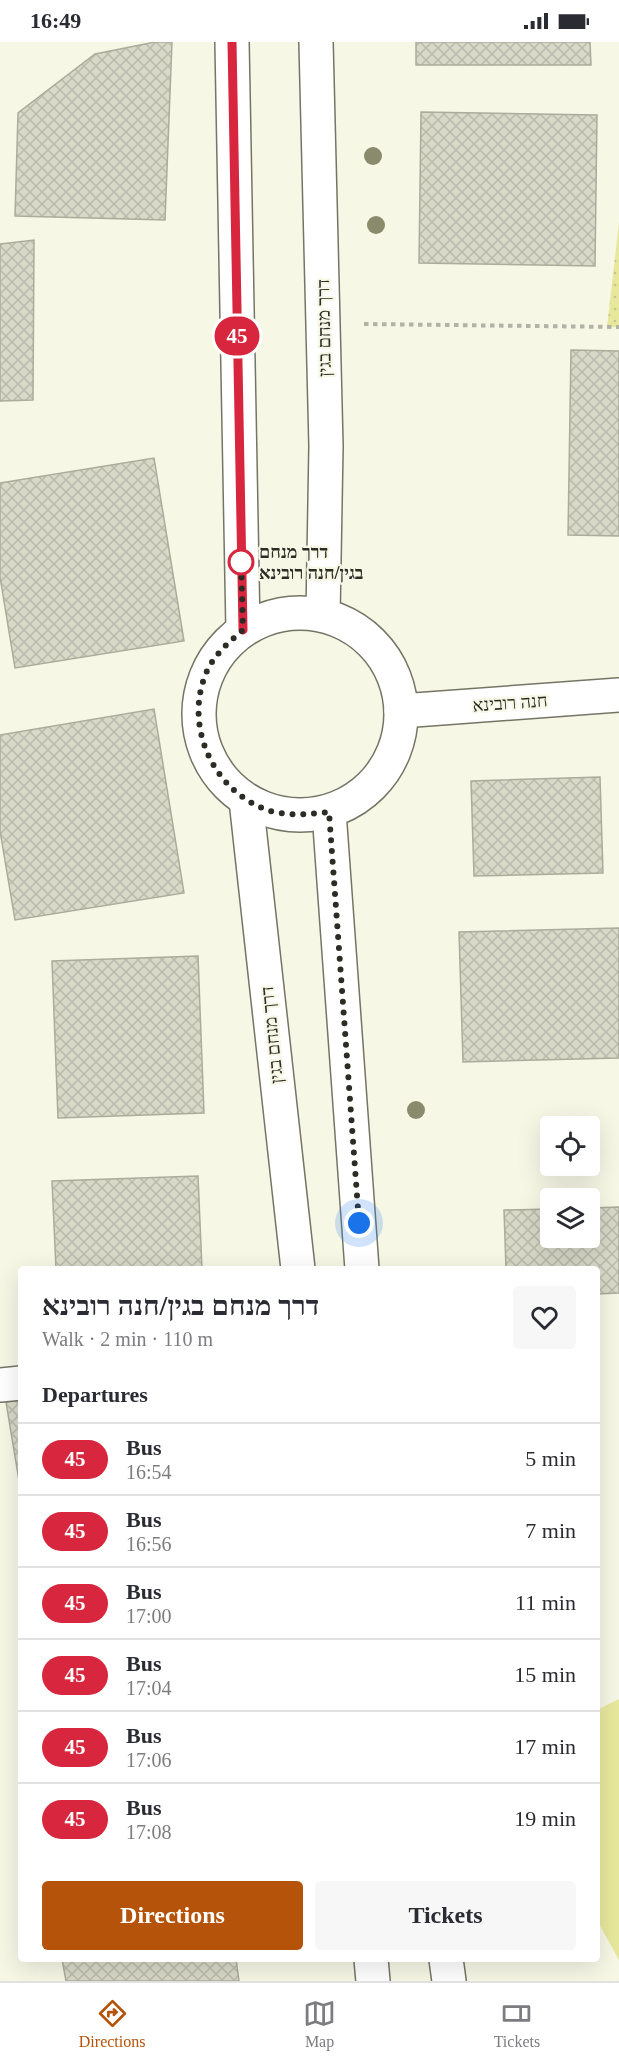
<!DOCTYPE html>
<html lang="en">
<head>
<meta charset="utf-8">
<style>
  body { margin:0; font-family:"Times New Roman",Heebo,serif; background:#f7f7f7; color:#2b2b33; height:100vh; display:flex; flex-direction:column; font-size:22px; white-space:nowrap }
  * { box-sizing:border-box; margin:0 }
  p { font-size:20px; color:#7c7c81 }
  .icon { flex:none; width:33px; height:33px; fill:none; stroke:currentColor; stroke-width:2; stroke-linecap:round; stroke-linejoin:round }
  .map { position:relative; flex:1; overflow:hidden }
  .panel { position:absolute; left:18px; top:1224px; width:582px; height:696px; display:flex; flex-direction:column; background:#fff; border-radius:6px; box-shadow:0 6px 24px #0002 }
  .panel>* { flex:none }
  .badge { padding:0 12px; border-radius:20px; font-size:21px; line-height:39px }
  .tools { position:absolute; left:540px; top:1074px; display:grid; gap:12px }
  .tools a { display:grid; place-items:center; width:60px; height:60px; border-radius:6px; background:#fff; box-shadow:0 6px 24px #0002; font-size:30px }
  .you { position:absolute; width:30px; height:30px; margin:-15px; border:4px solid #fff; border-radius:50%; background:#1a73e8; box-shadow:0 0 0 9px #1a73e833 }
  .map>.badge { position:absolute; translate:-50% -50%; box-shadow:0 0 0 3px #fff }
  h2 { padding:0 24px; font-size:22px; line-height:54px }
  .round { display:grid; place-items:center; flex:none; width:63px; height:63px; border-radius:6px; background:#f7f7f7 }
  .head { display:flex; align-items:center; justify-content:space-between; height:102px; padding:0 24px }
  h1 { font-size:28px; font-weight:700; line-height:45px }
  .action { display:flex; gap:12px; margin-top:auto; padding:12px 24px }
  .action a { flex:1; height:69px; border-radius:6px; background:#b45309; color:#fff; font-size:24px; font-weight:700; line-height:69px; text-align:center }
  .action a+a { background:#f7f7f7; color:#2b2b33 }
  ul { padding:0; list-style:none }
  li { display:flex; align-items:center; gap:18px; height:72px; padding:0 24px; border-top:2px solid #e1e1e2 }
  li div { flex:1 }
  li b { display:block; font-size:22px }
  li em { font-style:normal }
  li .badge { min-width:66px; font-weight:700; text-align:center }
  .status { display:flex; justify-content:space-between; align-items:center; height:42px; padding:0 30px; background:#fff; direction:ltr }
  .status svg { height:16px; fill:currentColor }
  .tab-bar { display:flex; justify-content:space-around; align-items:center; height:84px; border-top:2px solid #e1e1e2; background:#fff; font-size:16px; color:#7c7c81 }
  .tab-bar a { display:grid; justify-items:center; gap:3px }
  .tab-bar .active { color:#b45309 }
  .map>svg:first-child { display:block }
  .grass { fill:url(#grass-dots) }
  .pitch { fill:#e8e89d }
  .building { fill:url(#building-cross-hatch); stroke:#acac9c; stroke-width:1.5 }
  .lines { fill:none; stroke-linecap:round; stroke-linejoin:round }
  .street-casing { stroke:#757566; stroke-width:36 }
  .secondary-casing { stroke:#757566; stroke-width:36 }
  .path { stroke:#b2b2a5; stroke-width:4; stroke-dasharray:4.5 4.5; stroke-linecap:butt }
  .street { stroke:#fff; stroke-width:33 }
  .secondary { stroke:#fff; stroke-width:33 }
  .tree { fill:#8a8a6c }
  .line-casing { stroke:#fff; stroke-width:14 }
  .line { stroke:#d7263d; stroke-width:9 }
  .walk { stroke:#2c2c25; stroke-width:6; stroke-dasharray:0 10.8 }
  .stop-dot { fill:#fff; stroke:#d7263d; stroke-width:3 }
  .labels { text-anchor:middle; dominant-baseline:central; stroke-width:4.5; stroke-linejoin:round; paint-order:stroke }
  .street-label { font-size:18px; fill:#2c2c25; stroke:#f7f7e6 }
  .stop-label { font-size:18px; font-weight:bold; fill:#2c2c25; stroke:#f7f7e6; text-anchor:start }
</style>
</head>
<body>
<div class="status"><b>16:49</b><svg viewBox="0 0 49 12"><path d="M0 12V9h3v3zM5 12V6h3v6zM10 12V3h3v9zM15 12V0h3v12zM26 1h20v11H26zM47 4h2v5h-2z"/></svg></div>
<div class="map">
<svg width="619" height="1939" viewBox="0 0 619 1939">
  <defs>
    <pattern id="grass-dots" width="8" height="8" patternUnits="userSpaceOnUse" patternTransform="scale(1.5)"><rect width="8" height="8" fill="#e8e89d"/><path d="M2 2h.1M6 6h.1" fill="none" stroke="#c7c787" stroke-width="1.8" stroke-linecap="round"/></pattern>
    <pattern id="building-cross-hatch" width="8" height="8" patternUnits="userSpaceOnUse" patternTransform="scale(1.5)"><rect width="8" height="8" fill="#d9d9c8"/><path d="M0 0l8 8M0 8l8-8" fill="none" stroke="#babaac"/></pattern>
  </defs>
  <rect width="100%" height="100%" fill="#f7f7e6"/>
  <polygon class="grass" points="619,180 619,285 607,285"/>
  <polygon class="pitch" points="619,1657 619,1918 597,1878 597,1668"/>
  <g class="building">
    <polygon points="155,0 172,0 165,178 15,174 18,71 95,12"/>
    <polygon points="416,0 590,0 591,23 416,23"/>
    <polygon points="421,70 597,73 595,224 419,221"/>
    <polygon points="34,198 33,358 0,359 0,202"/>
    <polygon points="571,308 619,309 619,494 568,493"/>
    <polygon points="154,416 184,599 15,626 0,535 0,441"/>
    <polygon points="154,667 184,851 15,878 0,789 0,693"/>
    <polygon points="600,735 603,831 474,834 471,739"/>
    <polygon points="619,886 619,1016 463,1020 459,890"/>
    <polygon points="198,914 204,1071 58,1076 52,919"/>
    <polygon points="198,1134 202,1227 56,1227 52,1139"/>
    <polygon points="619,1165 619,1251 597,1252 597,1227 506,1227 504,1168 550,1167 550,1196 590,1196 590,1166"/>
    <polygon points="21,1358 21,1451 6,1360"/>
    <polygon points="62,1917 236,1917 239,1939 66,1939"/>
  </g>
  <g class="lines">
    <g class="street-casing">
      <g id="street">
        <polyline points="401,669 619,653"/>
        <polyline points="0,1343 21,1341"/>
      </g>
    </g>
    <g class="secondary-casing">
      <g id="secondary">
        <polyline points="232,0 243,588"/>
        <polyline points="316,0 326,404 323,573"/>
        <circle cx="300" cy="672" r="101"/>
        <polyline points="246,758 298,1227"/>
        <polyline points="329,770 362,1227"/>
        <polyline points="371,1917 373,1939"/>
        <polyline points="446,1917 449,1939"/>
      </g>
    </g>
    <polyline class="path" points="364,282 619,285"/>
    <use href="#street" class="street"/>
    <use href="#secondary" class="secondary"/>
  </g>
  <g class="tree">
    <circle cx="373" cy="114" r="9"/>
    <circle cx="376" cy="183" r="9"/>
    <circle cx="416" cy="1068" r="9"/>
  </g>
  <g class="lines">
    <g class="line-casing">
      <polyline id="line" points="232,0 243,588"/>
    </g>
    <use href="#line" class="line"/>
    <path class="walk" d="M 241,520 L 241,517 L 243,588 C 229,600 215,612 207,629 C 182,685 215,754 274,770 C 292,774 310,772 329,770 L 359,1181"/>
  </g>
  <circle class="stop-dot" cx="241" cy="520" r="12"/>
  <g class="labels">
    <g class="street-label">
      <text transform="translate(324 286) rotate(-91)">דרך מנחם בגין</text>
      <text transform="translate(510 661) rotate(-4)">חנה רובינא</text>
      <text transform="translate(272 993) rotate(-96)">דרך מנחם בגין</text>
    </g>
    <g class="stop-label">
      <text x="259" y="510">דרך מנחם<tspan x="259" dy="21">בגין/חנה רובינא</tspan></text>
    </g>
  </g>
</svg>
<div class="tools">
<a><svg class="icon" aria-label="locate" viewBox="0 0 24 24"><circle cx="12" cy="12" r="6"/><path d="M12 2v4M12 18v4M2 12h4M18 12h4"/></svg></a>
<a><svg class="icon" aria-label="layers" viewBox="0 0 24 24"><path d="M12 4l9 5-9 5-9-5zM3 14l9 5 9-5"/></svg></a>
</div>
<div class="you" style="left:359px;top:1181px"></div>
<b class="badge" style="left:237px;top:294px;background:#d7263d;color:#fff">45</b>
<section class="panel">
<div class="head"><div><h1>דרך מנחם בגין/חנה רובינא</h1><p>Walk · 2 min · 110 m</p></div><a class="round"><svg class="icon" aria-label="heart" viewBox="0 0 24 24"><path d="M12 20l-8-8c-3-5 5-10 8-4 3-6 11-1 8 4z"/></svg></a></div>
<h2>Departures</h2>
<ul>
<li><span class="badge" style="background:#d7263d;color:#fff">45</span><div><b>Bus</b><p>16:54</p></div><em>5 min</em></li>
<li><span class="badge" style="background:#d7263d;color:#fff">45</span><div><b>Bus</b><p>16:56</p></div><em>7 min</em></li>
<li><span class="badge" style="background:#d7263d;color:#fff">45</span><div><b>Bus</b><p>17:00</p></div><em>11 min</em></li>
<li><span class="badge" style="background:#d7263d;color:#fff">45</span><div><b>Bus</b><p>17:04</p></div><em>15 min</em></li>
<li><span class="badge" style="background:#d7263d;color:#fff">45</span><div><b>Bus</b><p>17:06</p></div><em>17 min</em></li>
<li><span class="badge" style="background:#d7263d;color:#fff">45</span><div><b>Bus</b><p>17:08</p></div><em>19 min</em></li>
</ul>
<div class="action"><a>Directions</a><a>Tickets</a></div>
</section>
</div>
<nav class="tab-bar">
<a class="active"><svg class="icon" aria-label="directions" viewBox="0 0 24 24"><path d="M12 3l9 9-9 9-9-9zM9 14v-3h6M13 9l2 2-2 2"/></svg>Directions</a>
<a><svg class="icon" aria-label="map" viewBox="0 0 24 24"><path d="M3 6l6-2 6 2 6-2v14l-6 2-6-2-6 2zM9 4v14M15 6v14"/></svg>Map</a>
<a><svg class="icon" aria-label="tickets" viewBox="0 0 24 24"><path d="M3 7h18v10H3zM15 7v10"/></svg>Tickets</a>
</nav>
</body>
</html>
